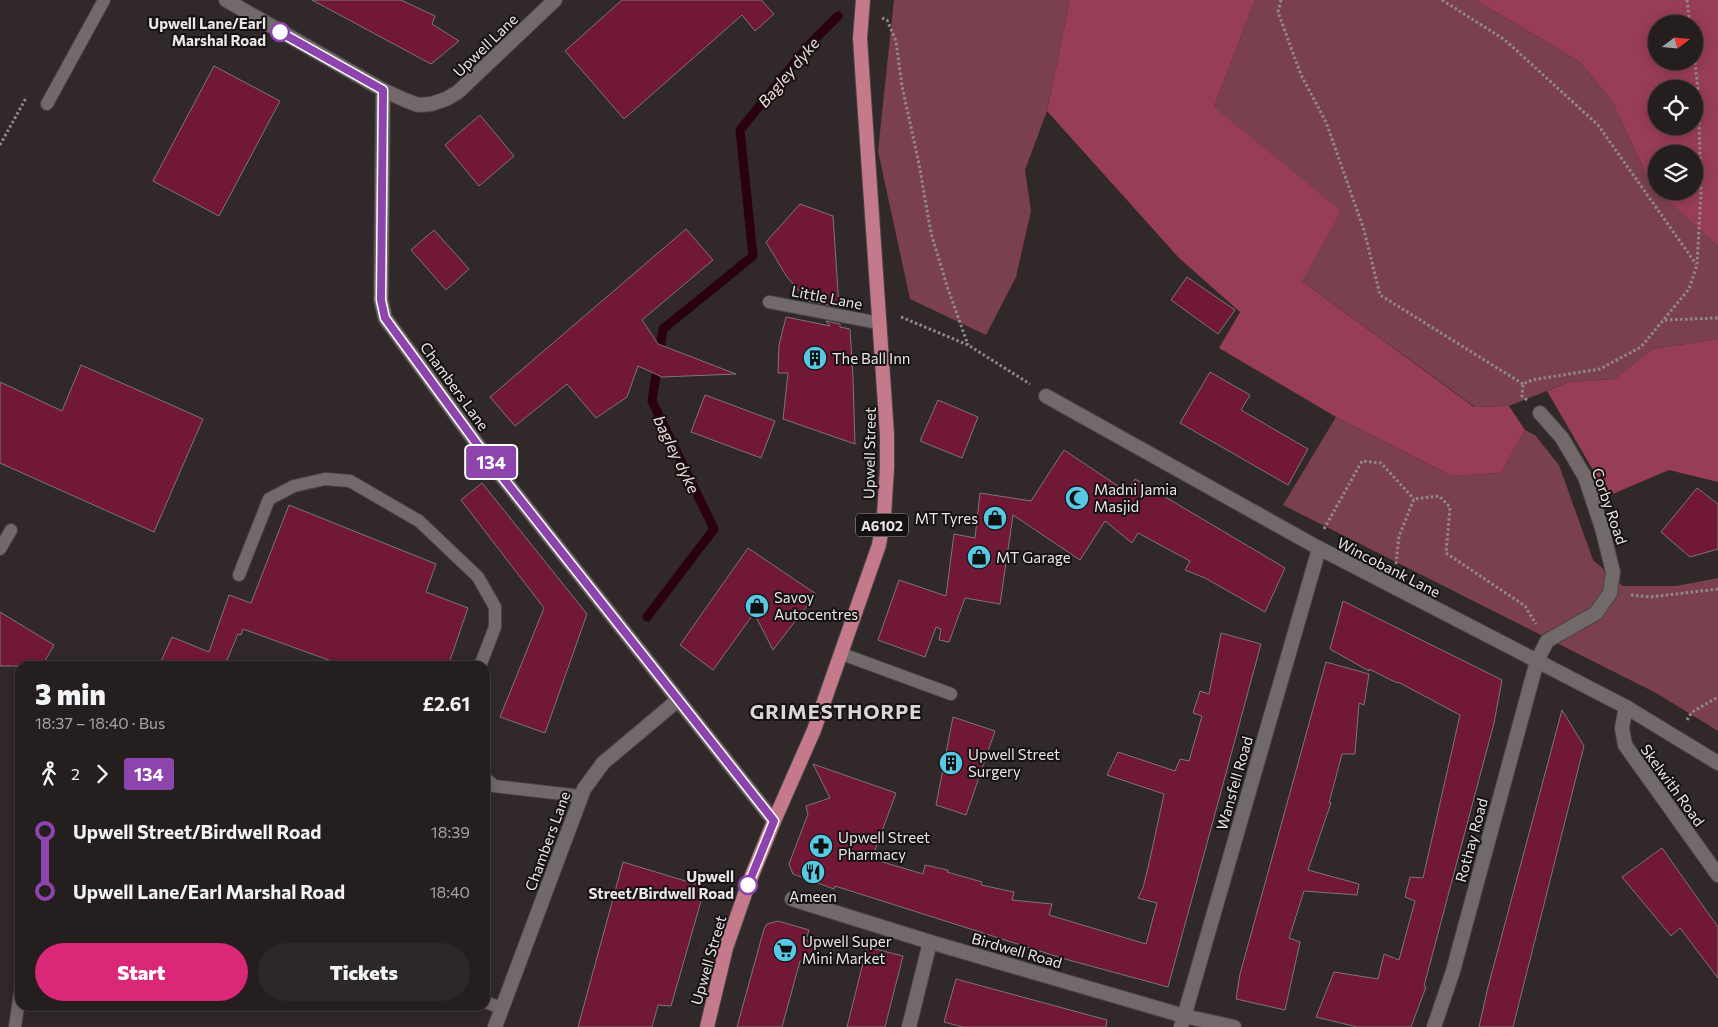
<!DOCTYPE html>
<html lang="en">
<head>
<meta charset="utf-8">
<style>
  body { margin:0; font-family:Commissioner,sans-serif; background:#2c2728; color:#f1f3f6; height:100vh; display:flex; flex-direction:column; font-size:19px; white-space:nowrap }
  * { box-sizing:border-box; margin:0 }
  p { font-size:16px; color:#a3a2a4 }
  .icon { flex:none; width:28px; height:28px; fill:none; stroke:currentColor; stroke-width:2; stroke-linecap:round; stroke-linejoin:round }
  .map { position:relative; flex:1; overflow:hidden }
  .side { position:absolute; left:15px; top:661px; width:475px; height:350px; display:flex; flex-direction:column; background:#241e1f; border-radius:15px; box-shadow:0 2px 12px #0003,0 0 0 1px #413c3d }
  .side>* { flex:none }
  .badge { padding:0 10px; border-radius:4px; font-size:18px; line-height:32px }
  .needle { width:32px; rotate:74deg }
  .buttons { position:absolute; left:1648px; top:15px; display:grid; gap:10px }
  .buttons a { display:grid; place-items:center; width:55px; height:55px; border-radius:50%; background:#241e1f; box-shadow:0 2px 12px #0003,0 0 0 1px #413c3d; font-size:25px }
  .map>.badge { position:absolute; translate:-50% -50%; box-shadow:0 0 0 2px #fff }
  .legs { display:flex; align-items:center; gap:8px; height:55px; padding:0 20px; font-size:16px }
  .legs p { margin-inline-start:auto }
  .headline { display:flex; align-items:center; justify-content:space-between; height:85px; padding:0 20px }
  h1 { font-size:28px; font-weight:800; line-height:38px }
  .action { display:flex; gap:10px; margin-top:auto; padding:10px 20px }
  .action a { flex:1; height:58px; border-radius:30px; background:#db2777; color:#fff; font-size:20px; font-weight:800; line-height:58px; text-align:center }
  .action a+a { background:#2c2728; color:#f1f3f6 }
  ul { padding:0 20px; list-style:none }
  li { display:flex; align-items:center; gap:18px; height:60px; font-size:19px }
  li i { display:grid; place-items:center; width:8px; height:100%; margin:0 6px; background:currentColor }
  li i::after { content:''; width:12px; height:12px; margin:-6px; border:4px solid; border-radius:50%; background:#241e1f }
  li p { margin-inline-start:auto }
  li:first-child i { background:linear-gradient(#0000 50%,currentColor 0) }
  li:last-child i { background:linear-gradient(currentColor 50%,#0000 0) }
  .map>svg:first-child { display:block }
  .green { fill:#7a404d }
  .forest { fill:#973d55; fill-rule:evenodd }
  .lines { fill:none; stroke-linecap:round; stroke-linejoin:round }
  .stream { stroke:#2b000e; stroke-width:9 }
  .building { fill:#701835; stroke:#7e7476 }
  .service-casing { stroke:#4b4445; stroke-width:14 }
  .minor-casing { stroke:#4b4445; stroke-width:16 }
  .primary-casing { stroke:#4b4445; stroke-width:16 }
  .path { stroke:#90898a; stroke-width:3; stroke-dasharray:2.5 2.5; stroke-linecap:butt }
  .service { stroke:#72696a; stroke-width:12 }
  .minor { stroke:#72696a; stroke-width:14 }
  .primary { stroke:#c47a8b; stroke-width:14 }
  .line-1-casing { stroke:#fff; stroke-width:11 }
  .line-1 { stroke:#8e44ad; stroke-width:8 }
  .stop-1-dot { fill:#fff; stroke:#8e44ad; stroke-width:2.5 }
  .labels { text-anchor:middle; dominant-baseline:central; stroke-width:4; stroke-linejoin:round; paint-order:stroke }
  .shield { fill:#151212; stroke:#aba6a6; stroke-width:1 }
  .shield-label { font-size:14px; font-weight:bold; fill:#ebe5e6 }
  .stop-label { font-size:15px; font-weight:bold; fill:#ebe5e6; stroke:#151212; text-anchor:end }
  .street-label { font-size:15px; fill:#ebe5e6; stroke:#151212 }
  .poi-label { font-size:15px; fill:#ebe5e6; stroke:#151212; text-anchor:start }
  .water-label { font-size:16px; font-style:italic; fill:#f5dadf; stroke:#151212 }
  .district-label { font-size:20px; font-weight:bold; letter-spacing:1px; fill:#ded4d6; stroke:#151212 }
</style>
</head>
<body>
<div class="map">
<svg width="1718" height="1027" viewBox="0 0 1718 1027">
  <rect width="100%" height="100%" fill="#302829"/>
  <g class="green">
    <polygon points="894,0 1070,0 1047,111 1025,170 1031,211 1016,277 986,335 910,299 878,151"/>
    <polygon points="1255,0 1476,0 1580,62 1612,101 1651,185 1718,246 1718,339 1652,349 1615,379 1569,382 1509,406 1475,407 1302,281 1214,107"/>
    <polygon points="1336,417 1452,476 1501,473 1525,430 1535,435 1559,465 1593,560 1623,586 1676,586 1718,578 1718,731 1656,693 1283,505"/>
  </g>
  <g class="forest">
    <polygon points="1070,0 1255,0 1214,107 1341,211 1302,281 1474,407 1509,406 1525,430 1501,473 1452,476 1336,417 1219,348 1240,312 1179,258 1047,111"/>
    <path d="M 1476,0 L 1718,0 L 1718,246 L 1657,191 L 1694,191 L 1694,154 L 1656,154 L 1656,190 L 1651,185 L 1612,101 L 1580,62 ZM 1656,24 L 1694,24 L 1694,61 L 1656,61 ZM 1656,89 L 1694,89 L 1694,126 L 1656,126 Z"/>
    <polygon points="1718,339 1718,482 1669,470 1608,496 1547,391 1569,382 1615,379 1652,349"/>
  </g>
  <g class="lines">
    <polyline class="stream" points="647,617 714,529 652,401 663,329 753,256 740,130 808,46 838,16"/>
  </g>
  <g class="building">
    <polygon points="312,0 401,0 435,16 432,24 459,41 431,64"/>
    <polygon points="622,0 761,0 774,14 755,31 742,15 624,119 565,51"/>
    <polygon points="214,66 280,101 219,216 153,181"/>
    <polygon points="480,115 514,156 479,186 445,145"/>
    <polygon points="800,204 833,216 839,307 808,301 787,277 766,242"/>
    <polygon points="686,229 713,260 642,320 658,344 736,374 662,377 638,366 627,397 596,418 567,384 515,426 490,397"/>
    <polygon points="434,230 469,269 446,290 411,250"/>
    <polygon points="1187,277 1235,310 1218,334 1171,300"/>
    <polygon points="786,317 830,326 826,321 840,324 840,327 850,329 853,378 855,444 783,419 788,373 778,373 779,345"/>
    <polygon points="81,365 203,419 154,532 0,463 0,382 62,411"/>
    <polygon points="1210,372 1250,395 1241,410 1308,449 1288,485 1180,423"/>
    <polygon points="705,395 775,421 761,458 691,432"/>
    <polygon points="938,400 978,417 962,458 920,441"/>
    <polygon points="1064,450 1127,492 1135,479 1285,568 1265,612 1205,578 1185,570 1190,561 1138,533 1132,543 1105,521 1080,560 1013,515 1000,604 965,598 949,642 939,640 941,629 936,627 925,657 878,640 899,580 946,596 954,534 975,538 980,493 1031,501"/>
    <polygon points="482,483 587,614 545,733 500,717 544,608 461,500"/>
    <polygon points="1697,488 1718,504 1718,549 1690,557 1661,532"/>
    <polygon points="289,505 436,564 426,592 468,608 448,666 345,666 243,629 241,635 238,634 227,660 242,666 159,666 172,637 209,652 229,595 251,603"/>
    <polygon points="748,548 816,594 773,650 754,613 713,670 680,645"/>
    <polygon points="1343,601 1502,680 1494,723 1424,986 1426,987 1411,1027 1357,1027 1316,1017 1334,972 1378,979 1384,954 1399,960 1415,901 1405,897 1410,877 1423,878 1460,715 1398,682 1397,683 1369,669 1369,671 1330,649"/>
    <polygon points="0,612 54,645 42,666 0,666"/>
    <polygon points="1221,633 1261,644 1168,987 1065,959 835,886 834,889 793,874 789,864 808,814 806,806 830,798 813,764 896,793 875,850 880,852 876,860 923,874 925,865 948,870 947,872 982,882 981,885 1014,892 1012,900 1052,904 1049,915 1146,944 1157,903 1138,898 1143,888 1150,859 1164,794 1107,775 1118,752 1175,771 1180,759 1189,761 1202,716 1193,713 1200,691 1209,694"/>
    <polygon points="1326,662 1369,674 1364,705 1359,703 1355,754 1342,754 1329,803 1331,803 1308,870 1359,884 1357,895 1304,891 1289,938 1300,942 1285,1010 1236,999 1240,974"/>
    <polygon points="1562,710 1584,746 1513,1027 1479,1027 1488,987"/>
    <polygon points="953,717 995,731 966,815 936,805"/>
    <polygon points="1662,848 1718,927 1718,978 1680,928 1671,936 1622,877"/>
    <polygon points="623,862 705,887 671,1006 658,1005 652,1027 578,1027"/>
    <polygon points="778,921 809,930 806,940 815,943 808,964 800,961 782,1027 737,1027 764,929 767,924"/>
    <polygon points="867,947 903,956 885,1027 847,1027"/>
    <polygon points="956,979 1107,1020 1106,1027 963,1027 944,1022"/>
  </g>
  <g class="lines">
    <g class="service-casing">
      <g id="service">
        <polyline points="47,104 104,0"/>
        <polyline points="769,302 879,323"/>
        <polyline points="0,549 11,530"/>
        <polyline points="239,575 269,499 294,486 325,479 350,481 419,521 478,577 495,607 495,627 480,666"/>
        <polyline points="842,654 951,694"/>
        <polyline points="485,778 494,786 581,796"/>
        <polyline points="485,1002 502,1008"/>
        <polyline points="15,1027 20,993"/>
      </g>
    </g>
    <g class="minor-casing">
      <g id="minor">
        <polyline points="226,0 383,90 405,100 418,105 431,104 446,99 458,92 555,0"/>
        <polyline points="383,90 381,300 385,318 488,459 774,821"/>
        <polyline points="1046,396 1315,546 1626,707 1718,763"/>
        <polyline points="1626,707 1622,728 1625,745 1718,875"/>
        <polyline points="792,899 930,942 1184,1016 1234,1027"/>
        <polyline points="495,1027 584,789 603,763 678,700"/>
        <polyline points="909,1027 930,942"/>
        <polyline points="1181,1027 1319,549"/>
        <polyline points="1434,1027 1453,971 1537,661 1547,641 1596,613 1610,593 1613,572 1602,528 1585,477 1562,438 1540,413"/>
      </g>
    </g>
    <g class="primary-casing">
      <polyline id="primary" points="707,1027 726,948 748,885 774,821 814,730 879,545 884,516 887,468 887,434 862,69 860,38 863,0"/>
    </g>
    <g class="path">
      <polyline points="1281,0 1278,12 1301,75 1326,122 1364,230 1380,295 1523,384"/>
      <polyline points="1442,0 1505,40 1598,125 1696,264"/>
      <polyline points="1687,0 1690,24"/>
      <polyline points="882,18 887,20 896,41 902,86 919,164 931,233 947,286 968,345"/>
      <polyline points="0,145 26,98"/>
      <polyline points="901,317 968,345 1030,384"/>
      <polyline points="1665,320 1718,318"/>
      <polyline points="1527,400 1522,396 1523,384 1532,380 1600,369 1641,347 1689,289 1697,265 1701,192 1698,89 1694,55"/>
      <polyline points="1324,529 1362,461 1381,463 1414,499"/>
      <polyline points="1396,564 1399,536 1414,499 1439,496 1450,507 1446,553 1525,606 1536,624"/>
      <polyline points="1631,595 1650,597 1718,589"/>
      <polyline points="1687,720 1692,712 1718,697"/>
    </g>
    <use href="#service" class="service"/>
    <use href="#minor" class="minor"/>
    <use href="#primary" class="primary"/>
  </g>
  <g class="lines">
    <g class="line-1-casing">
      <polyline id="line-1" points="280,32 383,90 381,300 385,318 488,459 774,821 748,885"/>
    </g>
    <use href="#line-1" class="line-1"/>
  </g>
  <defs>
    <g id="building-disc" transform="scale(1.25)"><circle r="9.5" fill="#58c9e4" stroke="#151212"/><path d="M-4-6H4V6H1V3H-1V6H-4ZM-2.5-4.3h1.7v1.8h-1.7ZM.8-4.3h1.7v1.8H.8ZM-2.5-1h1.7V.8h-1.7ZM.8-1h1.7V.8H.8Z" fill="#111"/></g>
    <g id="mosque-disc" transform="scale(1.25)"><circle r="9.5" fill="#58c9e4" stroke="#151212"/><path d="M3.5-4.9A6 6 0 1 0 3.5 4.9A5 5 0 1 1 3.5-4.9Z" fill="#111"/></g>
    <g id="shop-disc" transform="scale(1.25)"><circle r="9.5" fill="#58c9e4" stroke="#151212"/><path d="M-5-2.5h2.3a2.7 3.5 0 0 1 5.4 0H5L5.5 6h-11ZM-1.5-2.5h3a1.5 2.3 0 0 0-3 0Z" fill="#111"/></g>
    <g id="pharmacy-disc" transform="scale(1.25)"><circle r="9.5" fill="#58c9e4" stroke="#151212"/><path d="M-2-6h4v4h4v4h-4v4h-4v-4h-4v-4h4Z" fill="#111"/></g>
    <g id="restaurant-disc" transform="scale(1.25)"><circle r="9.5" fill="#58c9e4" stroke="#151212"/><path d="M-5-6h1v4h1v-4h1v4h1v-4h1v5L-1.5 .5V6h-2V.5L-5-1ZM5-6V6H3V1.5H1.5Q1.5-4 5-6Z" fill="#111"/></g>
    <g id="supermarket-disc" transform="scale(1.25)"><circle r="9.5" fill="#58c9e4" stroke="#151212"/><path d="M-6-5.5h2.5l.6 2H6L4.5 2H-2.5L-4.4-4H-6ZM-1.5 3.2a1.3 1.3 0 1 0 .1 0ZM3 3.2a1.3 1.3 0 1 0 .1 0Z" fill="#111"/></g>
  </defs>
  <g fill-rule="evenodd">
    <use href="#building-disc" x="815" y="358"/>
    <use href="#mosque-disc" x="1077" y="498"/>
    <use href="#shop-disc" x="995" y="518"/>
    <use href="#shop-disc" x="979" y="557"/>
    <use href="#shop-disc" x="757" y="606"/>
    <use href="#building-disc" x="951" y="763"/>
    <use href="#pharmacy-disc" x="821" y="846"/>
    <use href="#restaurant-disc" x="813" y="872"/>
    <use href="#supermarket-disc" x="785" y="950"/>
  </g>
  <g class="stop-1-dot">
    <circle cx="280" cy="32" r="9"/>
    <circle cx="748" cy="885" r="9"/>
  </g>
  <g class="labels">
    <rect class="shield" x="856" y="513.5" width="52" height="23" rx="4"/>
    <g class="shield-label">
      <text x="882" y="525">A6102</text>
    </g>
    <g class="stop-label">
      <text x="266" y="23">Upwell Lane/Earl<tspan x="266" dy="17">Marshal Road</tspan></text>
      <text x="734" y="876">Upwell<tspan x="734" dy="17">Street/Birdwell Road</tspan></text>
    </g>
    <g class="street-label">
      <text transform="translate(485 45) rotate(-44)">Upwell Lane</text>
      <text transform="translate(827 297) rotate(11)">Little Lane</text>
      <text transform="translate(455 386) rotate(54)">Chambers Lane</text>
      <text transform="translate(869 453) rotate(-89)">Upwell Street</text>
      <text transform="translate(1610 506) rotate(71)">Corby Road</text>
      <text transform="translate(1389 567) rotate(27)">Wincobank Lane</text>
      <text transform="translate(1234 783) rotate(-74)">Wansfell Road</text>
      <text transform="translate(1673 785) rotate(54)">Skelwith Road</text>
      <text transform="translate(1471 840) rotate(-75)">Rothay Road</text>
      <text transform="translate(547 841) rotate(-70)">Chambers Lane</text>
      <text transform="translate(1017 950) rotate(16)">Birdwell Road</text>
      <text transform="translate(708 960) rotate(-74)">Upwell Street</text>
    </g>
    <g class="poi-label">
      <text x="832" y="358">The Ball Inn</text>
      <text x="1094" y="489">Madni Jamia<tspan x="1094" dy="17">Masjid</tspan></text>
      <text x="978" y="518" text-anchor="end">MT Tyres</text>
      <text x="996" y="557">MT Garage</text>
      <text x="774" y="597">Savoy<tspan x="774" dy="17">Autocentres</tspan></text>
      <text x="968" y="754">Upwell Street<tspan x="968" dy="17">Surgery</tspan></text>
      <text x="838" y="837">Upwell Street<tspan x="838" dy="17">Pharmacy</tspan></text>
      <text x="813" y="896" text-anchor="middle">Ameen</text>
      <text x="802" y="941">Upwell Super<tspan x="802" dy="17">Mini Market</tspan></text>
    </g>
    <g class="water-label">
      <text transform="translate(788 72) rotate(-50)">Bagley dyke</text>
      <text transform="translate(677 454) rotate(64)">bagley dyke</text>
    </g>
    <g class="district-label">
      <text x="836" y="711">GRIMESTHORPE</text>
    </g>
  </g>
</svg>
<div class="buttons">
<a><svg class="needle" viewBox="-14 -14 28 28"><path d="M0-13l5 13h-10z" fill="#e53935"/><path d="M0 13l5-13h-10z" fill="#a3a2a4"/></svg></a>
<a><svg class="icon" aria-label="locate" viewBox="0 0 24 24"><circle cx="12" cy="12" r="6"/><path d="M12 2v4M12 18v4M2 12h4M18 12h4"/></svg></a>
<a><svg class="icon" aria-label="layers" viewBox="0 0 24 24"><path d="M12 4l9 5-9 5-9-5zM3 14l9 5 9-5"/></svg></a>
</div>
<b class="badge" style="left:491px;top:462px;background:#8e44ad;color:#fff">134</b>
<section class="side">
<div class="headline"><div><h1>3 min</h1><p>18:37 – 18:40 · Bus</p></div><b>£2.61</b></div>
<div class="legs"><svg class="icon" aria-label="walk" viewBox="0 0 24 24"><circle cx="13" cy="4" r="2"/><path d="M13 8l-2 6 4 7M11 14l-3 7M7 12l3-4h3l4 4"/></svg>2<svg class="icon" aria-label="forward" viewBox="0 0 24 24"><path d="M9 5l7 7-7 7"/></svg><b class="badge" style="background:#8e44ad;color:#fff">134</b></div>
<ul>
<li><i style="color:#8e44ad"></i><b>Upwell Street/Birdwell Road</b><p>18:39</p></li>
<li><i style="color:#8e44ad"></i><b>Upwell Lane/Earl Marshal Road</b><p>18:40</p></li>
</ul>
<div class="action"><a>Start</a><a>Tickets</a></div>
</section>
</div>
</body>
</html>
